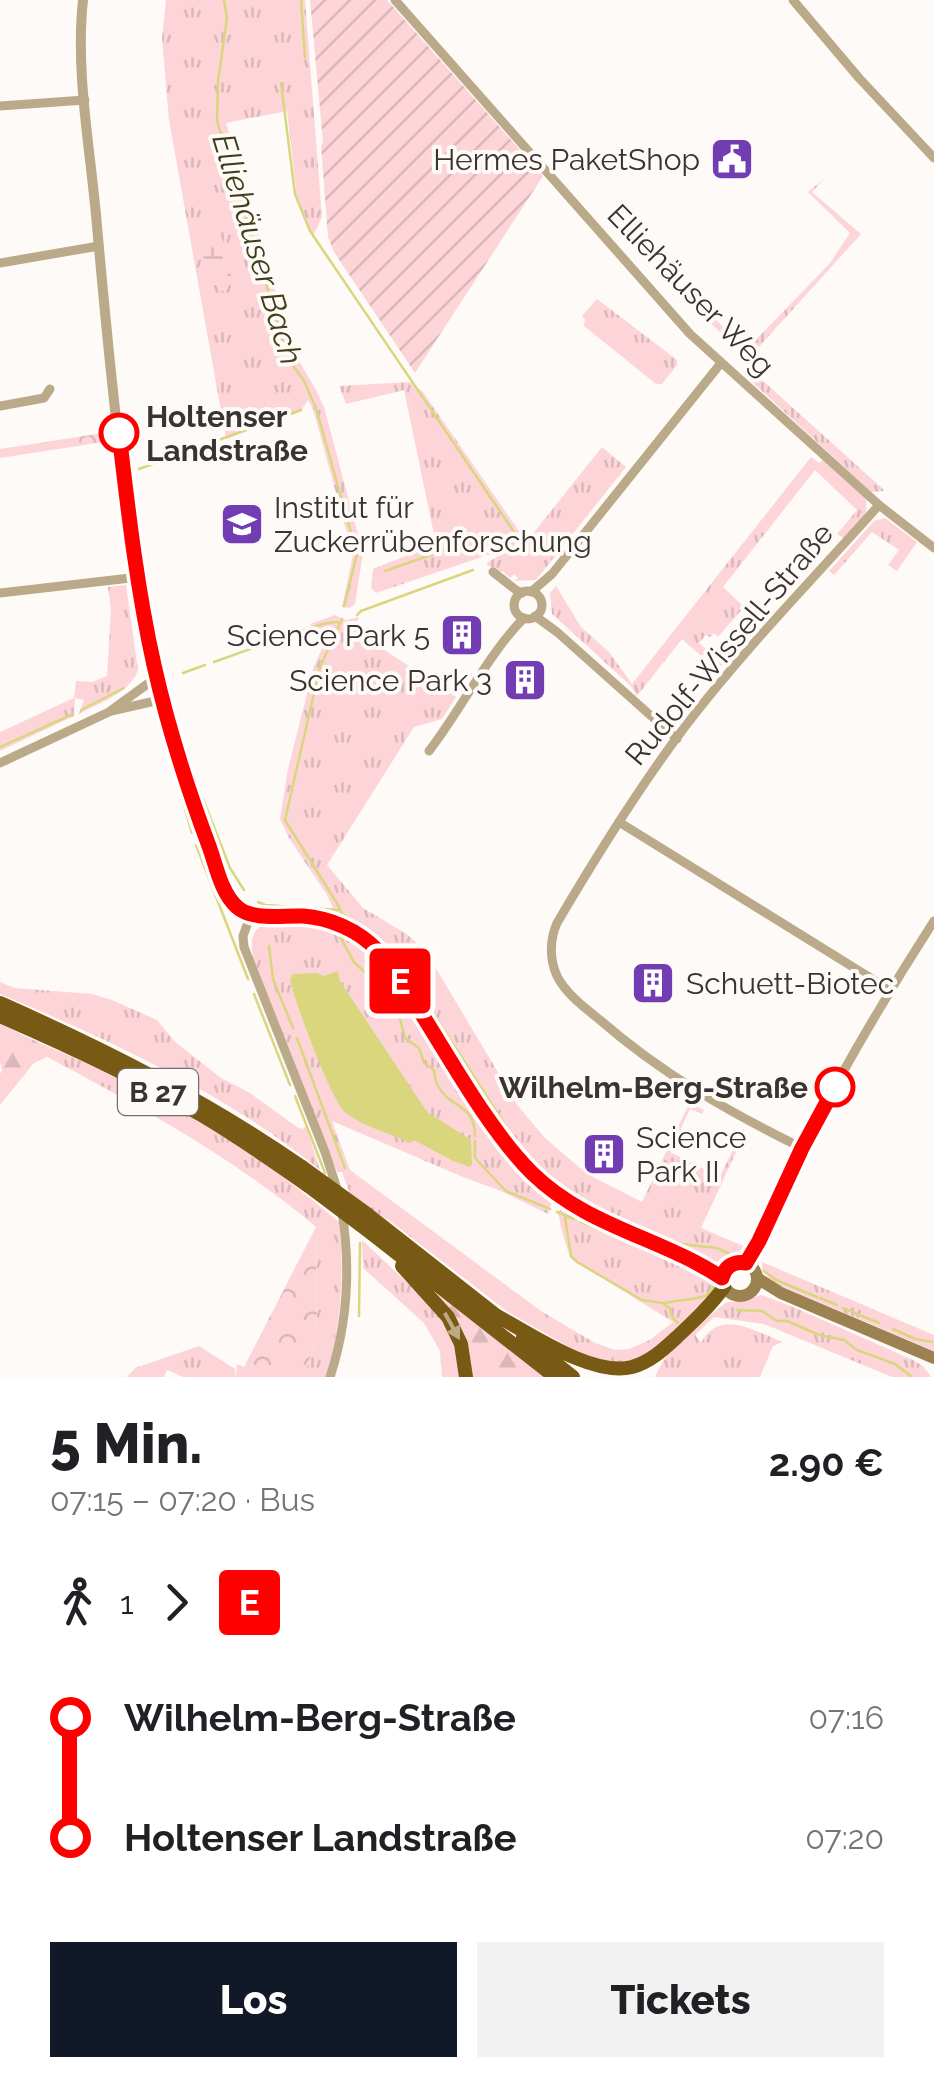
<!DOCTYPE html>
<html lang="de">
<head>
<meta charset="utf-8">
<style>
  body { margin:0; font-family:Raleway,sans-serif; background:#f2f2f2; color:#202124; height:100vh; display:flex; flex-direction:column; font-size:38px; white-space:nowrap }
  * { box-sizing:border-box; margin:0 }
  p { font-size:32px; color:#757577 }
  .icon { flex:none; width:55px; height:55px; fill:none; stroke:currentColor; stroke-width:2; stroke-linecap:round; stroke-linejoin:round }
  .map { position:relative; height:1377px; overflow:hidden }
  .panel { display:flex; flex-direction:column; background:#fff; flex:1 }
  .panel>* { flex:none }
  .badge { padding:0 20px; border-radius:8px; font-size:35px; line-height:65px }
  .map>.badge { position:absolute; translate:-50% -50%; box-shadow:0 0 0 5px #fff }
  .legs { display:flex; align-items:center; gap:15px; height:110px; padding:0 50px; font-size:32px }
  .legs p { margin-inline-start:auto }
  .headline { display:flex; align-items:center; justify-content:space-between; height:170px; padding:0 50px }
  h1 { font-size:55px; font-weight:800; line-height:75px }
  .primary-button { display:flex; gap:20px; margin-top:auto; padding:20px 50px }
  .primary-button a { flex:1; height:115px; border-radius:0px; background:#111827; color:#fff; font-size:40px; font-weight:800; line-height:115px; text-align:center }
  .primary-button a+a { background:#f2f2f2; color:#202124 }
  ul { padding:0 50px; list-style:none }
  li { display:flex; align-items:center; gap:35px; height:120px; font-size:38px }
  li i { display:grid; place-items:center; width:15px; height:100%; margin:0 12px; background:currentColor }
  li i::after { content:''; width:25px; height:25px; margin:-12px; border:8px solid; border-radius:50%; background:#fff }
  li p { margin-inline-start:auto }
  li:first-child i { background:linear-gradient(#0000 50%,currentColor 0) }
  li:last-child i { background:linear-gradient(currentColor 50%,#0000 0) }
  .map>svg:first-child { display:block }
  .grass { fill:url(#grass-tufts) }
  .forest { fill:url(#forest-firs) }
  .wetland { fill:url(#wetland-marsh) }
  .park { fill:url(#park-crowns) }
  .garden { fill:url(#garden-furrows) }
  .water { fill:#d9d67e }
  .lines { fill:none; stroke-linecap:round; stroke-linejoin:round }
  .stream { stroke:#d9d67e; stroke-width:2.5 }
  .minor { stroke:#bbaa89; stroke-width:9 }
  .tertiary { stroke:#bbaa89; stroke-width:10 }
  .secondary { stroke:#9c8250; stroke-width:12 }
  .trunk { stroke:#785a14; stroke-width:14 }
  .trunk-bridge { stroke:#785a14; stroke-width:14 }
  .oneway { fill:#baaa86 }
  .line-1-casing { stroke:#fff; stroke-width:22 }
  .line-1 { stroke:#f00; stroke-width:15 }
  .stop-1-dot { fill:#fff; stroke:#f00; stroke-width:5 }
  .labels { text-anchor:middle; dominant-baseline:central; stroke-width:8; stroke-linejoin:round; paint-order:stroke }
  .shield { fill:#fdfaf8; stroke:#746f6c; stroke-width:2.5 }
  .shield-label { font-size:28px; font-weight:bold; fill:#3a3430 }
  .poi-label { font-size:30px; fill:#3a3430; stroke:#fdfaf8; text-anchor:end }
  .street-label { font-size:30px; fill:#3a3430; stroke:#fdfaf8 }
  .stop-label { font-size:30px; font-weight:bold; fill:#3a3430; stroke:#fdfaf8; text-anchor:start }
  .water-label { font-size:32px; font-style:italic; fill:#403e19; stroke:#fdfaf8 }
</style>
</head>
<body>
<div class="map">
<svg width="934" height="1377" viewBox="0 0 934 1377">
  <defs>
    <pattern id="grass-tufts" width="24" height="20" patternUnits="userSpaceOnUse" patternTransform="scale(2.5)"><rect width="24" height="20" fill="#fdd5d8"/><path d="M3 7l-1-3M5 7V3M7 7l1-3M15 17l-1-3M17 17v-4M19 17l1-3" fill="none" stroke="#dab7ba"/></pattern>
    <pattern id="forest-firs" width="22" height="20" patternUnits="userSpaceOnUse" patternTransform="scale(2.5)"><rect width="22" height="20" fill="#fdd5d8"/><path d="M5 1l3.5 6h-7zM16 11l3.5 6h-7z" fill="#dab7ba"/></pattern>
    <pattern id="wetland-marsh" width="20" height="14" patternUnits="userSpaceOnUse" patternTransform="scale(2.5)"><rect width="20" height="14" fill="#fdd5d8"/><path d="M1 5h8M5 5V1M11 12h8M15 12V8" fill="none" stroke="#dab7ba"/></pattern>
    <pattern id="park-crowns" width="20" height="18" patternUnits="userSpaceOnUse" patternTransform="scale(2.5)"><rect width="20" height="18" fill="#fdd5d8"/><path d="M2 6a3 3 0 1 1 6 0M12 15a3 3 0 1 1 6 0" fill="none" stroke="#dab7ba"/></pattern>
    <pattern id="garden-furrows" width="10" height="10" patternUnits="userSpaceOnUse" patternTransform="scale(2.5)"><rect width="10" height="10" fill="#fdd5d8"/><path d="M-1 1l2-2M0 10L10 0M9 11l2-2" fill="none" stroke="#dab7ba"/></pattern>
  </defs>
  <rect width="100%" height="100%" fill="#fdfaf8"/>
  <g class="grass">
    <polygon points="166,0 305,0 322,217 313,236 297,197 287,111 226,123 293,351 315,388 324,407 363,553 355,604 349,608 342,607 353,555 313,409 308,400 300,412 226,439 169,120 162,38"/>
    <polygon points="824,179 812,192 861,234 748,359 693,306 705,303 709,307 706,311 747,349 830,263 850,233 808,192"/>
    <polygon points="597,299 677,360 677,365 662,384 656,384 584,326 585,319 582,316"/>
    <polygon points="752,371 884,490 883,491 871,492 750,380"/>
    <polygon points="410,382 423,392 523,537 516,545 508,548 376,593 371,588 373,569 436,544 404,390 346,404 339,386"/>
    <path d="M 602,447 L 626,467 L 536,580 L 515,581 L 518,578 L 514,574 L 510,578 L 502,571 L 500,573 L 488,565 L 487,563 C 500,554 516,550 528,540 Z"/>
    <path d="M 811,457 L 819,463 L 823,460 L 865,498 C 872,515 855,527 845,539 L 837,534 L 857,510 L 815,470 L 723,587 L 744,607 L 718,637 L 714,633 L 710,637 L 706,635 L 699,643 L 714,656 L 722,648 L 730,656 L 717,670 L 682,639 L 637,696 L 631,686 L 552,614 L 550,593 L 556,586 L 581,627 L 609,652 L 632,684 Z"/>
    <polygon points="885,518 917,542 897,571 888,565 899,550 872,532 834,575 829,571 874,521"/>
    <path d="M 126,585 L 138,670 C 130,693 99,703 79,714 L 84,700 L 75,698 L 74,716 L 0,751 L 0,732 L 74,698 L 76,681 L 92,682 L 107,676 L 111,610 L 108,587 Z"/>
    <path d="M 335,615 L 346,620 L 359,617 L 354,630 L 456,697 L 442,719 L 414,727 L 327,865 L 363,908 L 405,933 L 425,950 L 518,1106 L 544,1137 L 587,1174 L 642,1202 L 690,1102 L 704,1110 L 702,1114 L 690,1109 L 670,1152 L 706,1170 L 703,1175 L 717,1182 L 734,1148 L 737,1150 L 701,1228 L 748,1248 C 740,1257 733,1262 721,1262 C 702,1262 680,1250 662,1242 C 626,1227 590,1213 559,1189 C 536,1171 518,1150 500,1127 L 382,947 L 354,927 L 338,919 L 327,895 L 289,838 L 280,819 L 288,769 L 314,666 L 332,627 L 313,630 L 310,624 Z"/>
    <path d="M 297,920 C 348,929 363,939 395,979 L 521,1168 L 553,1199 L 548,1214 L 501,1191 L 463,1177 L 332,1121 L 350,1170 L 541,1311 L 595,1343 L 615,1350 L 629,1349 L 650,1340 L 673,1322 L 570,1258 C 567,1245 556,1220 560,1209 C 579,1208 601,1225 619,1233 C 637,1241 704,1265 714,1278 C 719,1284 716,1287 714,1293 L 654,1351 L 635,1361 L 615,1364 L 581,1354 L 508,1312 L 390,1221 L 365,1206 L 350,1194 L 342,1172 L 337,1172 L 255,965 C 244,923 262,923 297,920 Z"/>
    <path d="M 0,982 L 15,988 L 92,994 L 112,1000 L 157,1020 L 174,1041 L 221,1078 L 250,1093 L 297,1127 L 302,1129 L 306,1126 L 320,1170 C 225,1093 112,1041 0,994 Z"/>
    <path d="M 42,1044 C 123,1078 201,1119 272,1169 C 296,1186 317,1204 339,1222 C 345,1276 341,1325 326,1377 L 303,1377 L 317,1339 L 316,1227 C 234,1158 141,1107 47,1057 L 34,1063 Z"/>
    <polygon points="362,1240 437,1311 453,1336 461,1377 442,1377 440,1351 424,1323 363,1268"/>
    <polygon points="762,1262 934,1335 934,1351 774,1283 762,1271"/>
    <path d="M 761,1295 L 791,1306 L 915,1361 L 923,1366 L 931,1377 L 892,1377 L 764,1324 L 714,1317 L 695,1335 L 701,1343 C 720,1308 753,1331 783,1342 L 773,1346 L 760,1377 L 655,1377 C 667,1347 696,1327 720,1307 L 727,1302 L 740,1302 Z"/>
    <polygon points="199,1346 235,1369 236,1377 183,1377 167,1370 164,1377 127,1377 135,1368"/>
  </g>
  <g class="forest">
    <polygon points="0,1024 42,1044 34,1063 0,1105 0,1074 2,1070 0,1062"/>
    <path d="M 438,1295 L 545,1377 L 472,1377 C 471,1345 457,1320 438,1295 Z"/>
  </g>
  <path class="wetland" d="M 205,224 L 213,224 C 222,232 231,261 231,274 C 232,282 229,284 226,291 L 222,291 C 205,276 197,245 205,224 Z"/>
  <g class="park">
    <polygon points="110,432 110,441 0,458 0,449"/>
    <polygon points="316,1227 317,1339 303,1377 236,1377 237,1364 244,1367"/>
  </g>
  <polygon class="garden" points="310,0 387,0 543,176 415,373 334,252 328,237 321,145 323,142"/>
  <path class="water" d="M 338,971 L 340,981 L 427,1112 L 471,1140 L 472,1164 L 470,1167 L 453,1161 L 414,1140 L 411,1143 C 390,1133 363,1127 345,1112 C 332,1102 294,1000 290,980 L 293,974 L 317,973 L 323,976 Z"/>
  <g class="lines">
    <g class="stream">
      <polyline points="224,0 227,18 218,81 217,121 289,360 304,381 316,408 357,554 344,606"/>
      <polyline points="301,0 305,58"/>
      <polyline points="281,83 295,194 310,231 514,532"/>
      <polyline points="139,469 301,410"/>
      <polyline points="385,571 442,551 457,537 466,542 472,538"/>
      <polyline points="357,615 361,611 473,570"/>
      <polyline points="342,619 320,667 285,820 338,905 344,918"/>
      <path d="M 214,662 L 281,638 L 286,634 C 304,633 318,622 338,622"/>
      <polyline points="183,673 205,665"/>
      <polyline points="81,710 124,688"/>
      <polyline points="0,747 73,714"/>
      <polyline points="168,751 192,833"/>
      <polyline points="203,799 230,868 244,890"/>
      <polyline points="196,845 248,979"/>
      <polyline points="258,902 265,905 339,910"/>
      <path d="M 344,915 C 372,931 390,948 408,974"/>
      <path d="M 340,932 L 339,935 L 354,962 L 377,984 L 383,1003 L 400,1019 L 405,1038 L 419,1048 L 424,1063 L 434,1070 C 435,1076 435,1081 438,1086 C 449,1108 475,1103 475,1136"/>
      <polyline points="269,946 273,979 293,1028"/>
      <polyline points="414,983 519,1147 556,1183 604,1212 672,1243 717,1248 730,1254 739,1254"/>
      <polyline points="254,994 290,1085"/>
      <polyline points="297,1038 345,1168"/>
      <polyline points="295,1096 325,1173"/>
      <polyline points="475,1141 475,1158 506,1191 550,1209"/>
      <polyline points="557,1212 574,1219"/>
      <polyline points="565,1217 571,1256 577,1262 642,1300 663,1303 670,1309 672,1317 678,1323"/>
      <polyline points="581,1222 687,1266 712,1281"/>
      <polyline points="764,1271 776,1280 817,1297"/>
      <polyline points="820,1298 837,1305"/>
      <path d="M 666,1303 C 681,1299 691,1301 707,1295 L 713,1287"/>
      <polyline points="843,1308 879,1323"/>
      <polyline points="737,1310 762,1311 777,1321 787,1321 819,1335 844,1340 857,1350 895,1364 912,1377"/>
      <polyline points="359,1316 360,1243"/>
      <polyline points="893,1329 915,1339 932,1342"/>
    </g>
    <g class="minor">
      <polyline points="395,0 690,334 879,505 934,548"/>
      <polyline points="793,0 859,78 934,158"/>
      <polyline points="0,106 85,100"/>
      <polyline points="0,263 99,246"/>
      <polyline points="0,406 44,398 50,389"/>
      <polyline points="493,572 516,590 522,593"/>
      <circle cx="528" cy="605" r="14"/>
      <polyline points="531,592 552,574 721,363"/>
      <polyline points="0,593 139,577"/>
      <polyline points="535,616 557,632 677,739"/>
      <polyline points="111,711 164,699"/>
      <path d="M 429,751 C 461,710 488,654 524,618"/>
      <polyline points="0,763 109,712 157,677"/>
      <polyline points="619,822 890,990"/>
      <polyline points="251,914 243,936 244,947 325,1152 338,1192"/>
      <path d="M 802,1148 C 729,1112 662,1074 600,1020 C 585,1008 566,994 557,976 C 549,959 550,939 557,923 C 597,855 639,787 687,724 C 746,647 815,577 879,505"/>
      <path d="M 745,1263 C 768,1226 783,1185 803,1146 C 843,1069 887,994 934,921"/>
      <polyline points="753,1268 757,1249"/>
      <path d="M 330,1377 C 348,1322 351,1269 342,1212"/>
    </g>
    <path class="tertiary" d="M 83,0 C 75,74 91,152 97,226 C 110,371 124,518 153,661 C 161,700 175,739 187,777 C 197,813 211,868 230,898 C 234,906 239,909 247,913 C 277,918 308,913 337,924 C 381,942 402,984 427,1023 C 462,1077 493,1139 542,1182 C 594,1229 666,1239 722,1278"/>
    <g class="secondary">
      <circle cx="740" cy="1279" r="17"/>
      <polyline points="757,1278 781,1293 934,1358"/>
    </g>
    <g class="trunk">
      <path d="M 0,1003 C 106,1050 207,1101 302,1167"/>
      <path d="M 0,1016 C 69,1046 138,1078 203,1116 C 238,1137 273,1161 307,1185"/>
      <polyline points="367,1214 502,1320"/>
      <polyline points="371,1233 555,1377"/>
      <polyline points="402,1266 448,1317 461,1344 466,1377"/>
      <path d="M 497,1316 C 531,1334 592,1377 632,1367 C 650,1362 663,1350 677,1337 C 694,1321 710,1306 724,1287"/>
      <polyline points="523,1337 573,1377"/>
    </g>
    <g class="trunk-bridge">
      <polyline points="302,1167 367,1214"/>
      <polyline points="307,1185 371,1233"/>
    </g>
  </g>
  <defs><path id="oneway-solid" d="M-6-.8H1V-3.2L6.5 0L1 3.2V.8H-6Z" transform="scale(2.5)"/></defs>
  <use class="oneway" href="#oneway-solid" transform="translate(452 1326) rotate(61)"/>
  <g class="lines">
    <g class="line-1-casing">
      <path id="line-1" d="M 119,433 C 128,510 137,589 154,665 C 167,723 188,790 209,846 C 216,865 221,893 237,907 C 252,921 283,915 303,916 C 330,918 358,930 377,950 C 393,966 404,987 416,1005 C 450,1058 488,1129 532,1173 C 587,1227 660,1237 722,1278 C 725,1266 734,1261 746,1263 L 759,1241 L 802,1148 L 835,1087"/>
    </g>
    <use href="#line-1" class="line-1"/>
  </g>
  <defs>
    <g id="civic-square" transform="scale(2.25)"><rect x="-9" y="-9" width="18" height="18" rx="4" fill="#723cb2" stroke="#fdfaf8"/><path d="M-.6-6.5H3V-4.5H.6V-3L4-1V1h2V6H-6V1h2V-1L-.6-3ZM-1.2 2.5V6h2.4V2.5Z" fill="#fff"/></g>
    <g id="university-square" transform="scale(2.25)"><rect x="-9" y="-9" width="18" height="18" rx="4" fill="#723cb2" stroke="#fdfaf8"/><path d="M0-5L7-2L0 1L-7-2ZM-4 1L0 2.5L4 1V4Q0 6-4 4Z" fill="#fff"/></g>
    <g id="building-square" transform="scale(2.25)"><rect x="-9" y="-9" width="18" height="18" rx="4" fill="#723cb2" stroke="#fdfaf8"/><path d="M-4-6H4V6H1V3H-1V6H-4ZM-2.5-4.3h1.7v1.8h-1.7ZM.8-4.3h1.7v1.8H.8ZM-2.5-1h1.7V.8h-1.7ZM.8-1h1.7V.8H.8Z" fill="#fff"/></g>
  </defs>
  <g fill-rule="evenodd">
    <use href="#civic-square" x="732" y="159"/>
    <use href="#university-square" x="242" y="524"/>
    <use href="#building-square" x="462" y="635"/>
    <use href="#building-square" x="525" y="680"/>
    <use href="#building-square" x="653" y="983"/>
    <use href="#building-square" x="604" y="1154"/>
  </g>
  <g class="stop-1-dot">
    <circle cx="119" cy="433" r="18"/>
    <circle cx="835" cy="1087" r="18"/>
  </g>
  <g class="labels">
    <rect class="shield" x="118" y="1069" width="80" height="46" rx="8"/>
    <g class="shield-label">
      <text x="158" y="1092">B 27</text>
    </g>
    <g class="poi-label">
      <text x="700" y="159">Hermes PaketShop</text>
      <text x="274" y="507" text-anchor="start">Institut für<tspan x="274" dy="34">Zuckerrübenforschung</tspan></text>
      <text x="430" y="635">Science Park 5</text>
      <text x="492" y="680">Science Park 3</text>
      <text x="686" y="983" text-anchor="start">Schuett-Biotec</text>
      <text x="636" y="1137" text-anchor="start">Science<tspan x="636" dy="34">Park II</tspan></text>
    </g>
    <g class="street-label">
      <text transform="translate(691 290) rotate(46)">Elliehäuser Weg</text>
      <text transform="translate(729 644) rotate(-50)">Rudolf-Wissell-Straße</text>
    </g>
    <g class="stop-label">
      <text x="146" y="416">Holtenser<tspan x="146" dy="34">Landstraße</tspan></text>
      <text x="808" y="1087" text-anchor="end">Wilhelm-Berg-Straße</text>
    </g>
    <g class="water-label">
      <text transform="translate(258 249) rotate(73)">Elliehäuser Bach</text>
    </g>
  </g>
</svg>
<b class="badge" style="left:400px;top:981px;background:#f00;color:#fff">E</b>
</div>
<section class="panel">
<div class="headline"><div><h1>5 Min.</h1><p>07:15 – 07:20 · Bus</p></div><b>2.90 €</b></div>
<div class="legs"><svg class="icon" aria-label="walk" viewBox="0 0 24 24"><circle cx="13" cy="4" r="2"/><path d="M13 8l-2 6 4 7M11 14l-3 7M7 12l3-4h3l4 4"/></svg>1<svg class="icon" aria-label="forward" viewBox="0 0 24 24"><path d="M9 5l7 7-7 7"/></svg><b class="badge" style="background:#f00;color:#fff">E</b></div>
<ul>
<li><i style="color:#f00"></i><b>Wilhelm-Berg-Straße</b><p>07:16</p></li>
<li><i style="color:#f00"></i><b>Holtenser Landstraße</b><p>07:20</p></li>
</ul>
<div class="primary-button"><a>Los</a><a>Tickets</a></div>
</section>
</body>
</html>
